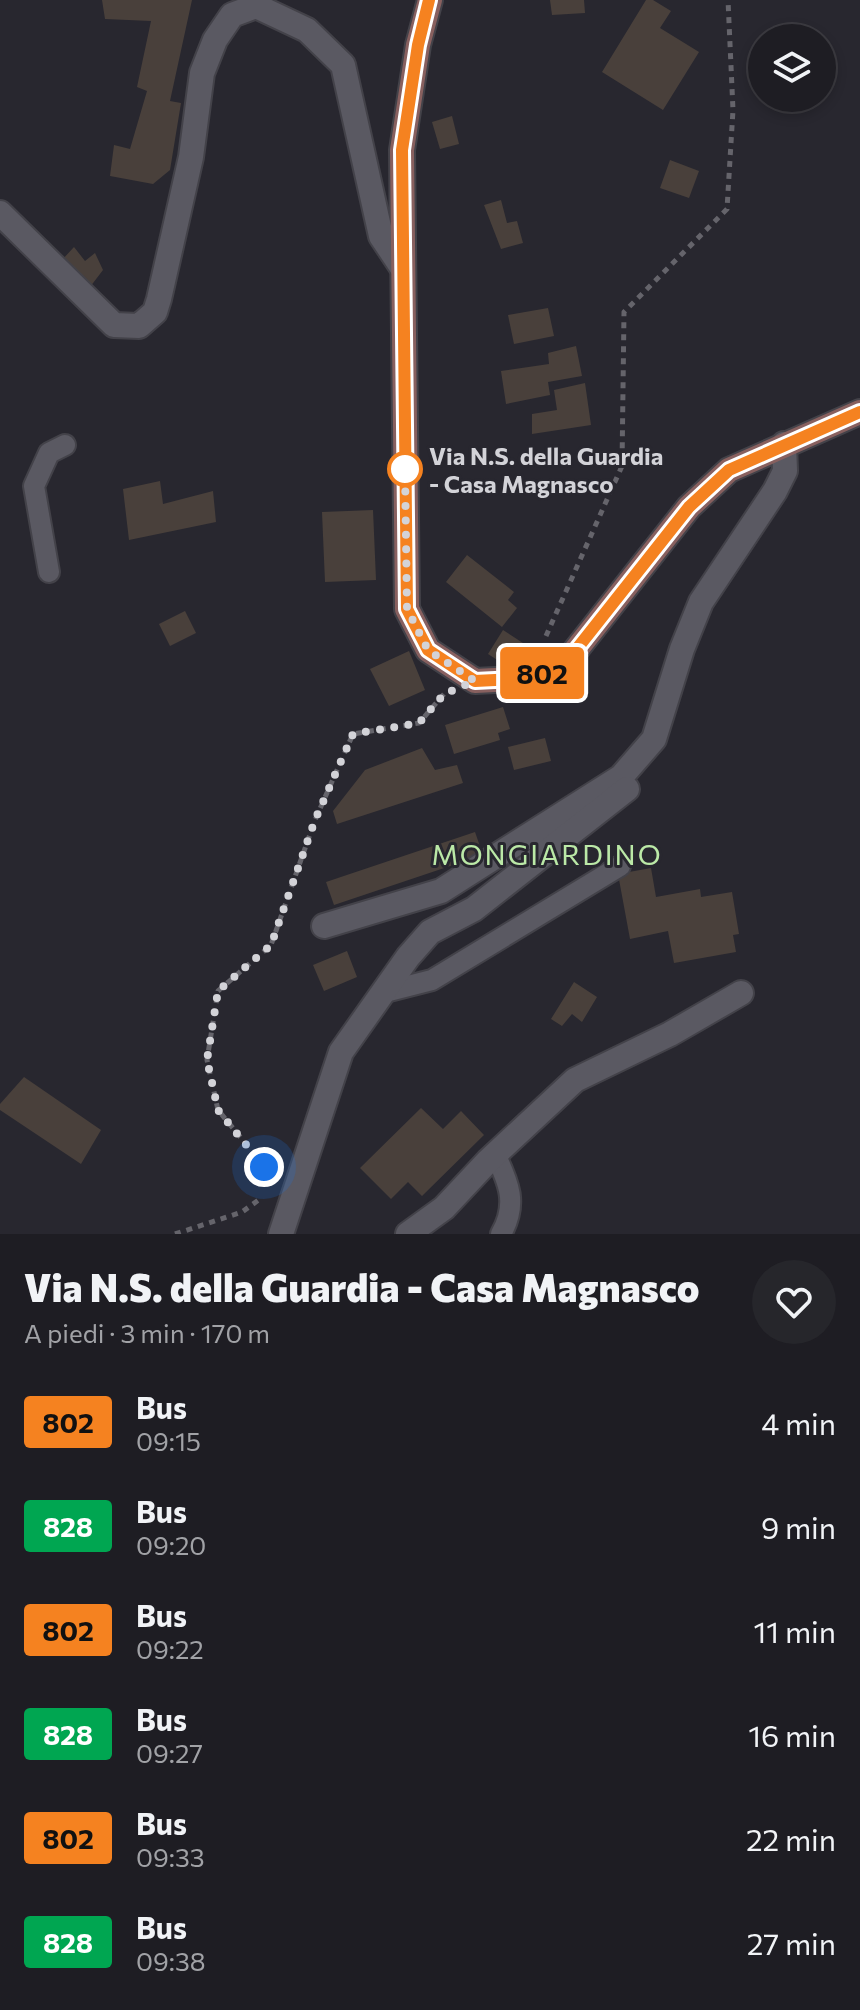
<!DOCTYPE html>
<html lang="it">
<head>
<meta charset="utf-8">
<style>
  body { margin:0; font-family:Commissioner,sans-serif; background:#26262b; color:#f1f3f6; height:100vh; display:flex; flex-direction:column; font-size:30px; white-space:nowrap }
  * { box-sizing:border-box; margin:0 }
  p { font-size:26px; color:#a1a2a6 }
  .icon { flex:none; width:44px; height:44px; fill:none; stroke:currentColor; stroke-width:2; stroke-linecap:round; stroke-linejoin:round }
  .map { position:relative; height:1234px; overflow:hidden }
  .sheet { display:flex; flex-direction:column; background:#1e1d23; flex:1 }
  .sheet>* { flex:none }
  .badge { padding:0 16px; border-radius:6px; font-size:28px; line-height:52px }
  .controls { position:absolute; left:748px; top:24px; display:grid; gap:16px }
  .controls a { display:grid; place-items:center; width:88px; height:88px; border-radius:50%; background:#1e1d23; box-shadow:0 4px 12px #0003,0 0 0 2px #3c3b41; font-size:40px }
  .you { position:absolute; width:40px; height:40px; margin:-20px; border:6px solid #fff; border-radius:50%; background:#1a73e8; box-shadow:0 0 0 12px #1a73e833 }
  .map>.badge { position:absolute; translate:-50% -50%; box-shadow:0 0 0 4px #fff }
  .round { display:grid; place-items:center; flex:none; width:84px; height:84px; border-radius:42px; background:#26262b }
  .overview { display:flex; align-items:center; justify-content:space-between; height:136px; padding:0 24px }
  h1 { font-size:38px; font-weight:800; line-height:60px }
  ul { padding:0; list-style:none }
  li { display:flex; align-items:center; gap:24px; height:104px; padding:0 24px }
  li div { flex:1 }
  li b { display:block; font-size:30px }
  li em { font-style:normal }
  li .badge { min-width:88px; font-weight:700; text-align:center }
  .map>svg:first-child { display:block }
  .building { fill:#49403b }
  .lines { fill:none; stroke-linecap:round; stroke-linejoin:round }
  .lane-casing { stroke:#434249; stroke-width:24 }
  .street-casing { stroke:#434249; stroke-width:28 }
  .secondary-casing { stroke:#434249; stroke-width:28 }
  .path { stroke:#65646b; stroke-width:5; stroke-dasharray:6 6; stroke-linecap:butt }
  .lane { stroke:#5a5962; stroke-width:20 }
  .street { stroke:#5a5962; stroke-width:24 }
  .secondary { stroke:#88605f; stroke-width:24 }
  .line-casing { stroke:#fff; stroke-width:18 }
  .line { stroke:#f58220; stroke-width:12 }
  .walk { stroke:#d3d3d8; stroke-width:8; stroke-dasharray:0 14.4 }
  .stop-dot { fill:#fff; stroke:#f58220; stroke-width:4 }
  .labels { text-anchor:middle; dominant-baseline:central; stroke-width:6; stroke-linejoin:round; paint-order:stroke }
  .stop-label { font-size:24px; font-weight:bold; fill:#d3d3d8; stroke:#28272f; text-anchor:start }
  .quarter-label { font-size:28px; letter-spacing:2px; fill:#bbe9a7; stroke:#28272f }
</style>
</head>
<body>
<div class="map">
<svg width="860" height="1234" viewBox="0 0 860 1234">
  <rect width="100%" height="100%" fill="#28272f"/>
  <g class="building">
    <polygon points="102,0 192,0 170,101 181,103 170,170 153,184 110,176 114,145 130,149 147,91 137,87 151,21 105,19"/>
    <polygon points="550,0 584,0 585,13 552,15"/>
    <polygon points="646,0 653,0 671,11 660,28 699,52 663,110 602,72"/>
    <polygon points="452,116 459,144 440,149 432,122"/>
    <polygon points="670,160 699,171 689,198 660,188"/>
    <polygon points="501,200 507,223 517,221 523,243 501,249 484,205"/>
    <polygon points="74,247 85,261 95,253 103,270 90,287 62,260"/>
    <polygon points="548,308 554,336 514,344 508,315"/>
    <polygon points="576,346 582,376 548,382 550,395 506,404 501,371 549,364 548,353"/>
    <polygon points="585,383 591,425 532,434 532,414 557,410 554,390"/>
    <polygon points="160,481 163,504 213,491 216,522 129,540 123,489"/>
    <polygon points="373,510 376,580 325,582 322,512"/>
    <polygon points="467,555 514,592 508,600 517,608 502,627 446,582"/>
    <polygon points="185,611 196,633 170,646 159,624"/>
    <polygon points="503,630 526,645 511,669 488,654"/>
    <polygon points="409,651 425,690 389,706 370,669"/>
    <polygon points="503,707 510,729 498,733 500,740 454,754 445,725"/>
    <polygon points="545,738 551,761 514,770 508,747"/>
    <polygon points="422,748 435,770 457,765 463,783 337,824 333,811 365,770"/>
    <polygon points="475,832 483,855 334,905 326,882"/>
    <polygon points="651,868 656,897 700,889 701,897 732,892 739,934 733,935 736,952 674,963 668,931 630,939 618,874"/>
    <polygon points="347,951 357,977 324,991 313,965"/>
    <polygon points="574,982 597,997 582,1022 572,1014 562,1026 551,1019"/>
    <polygon points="24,1077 101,1130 81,1164 0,1110 0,1104"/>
    <polygon points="421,1108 443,1129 461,1111 484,1135 422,1196 408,1182 391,1199 360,1168"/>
  </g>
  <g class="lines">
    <g class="lane-casing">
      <g id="lane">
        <polyline points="49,572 34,486 49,453 65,445"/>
        <polyline points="381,993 432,980 620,866"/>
        <path d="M 495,1154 C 509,1183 518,1204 501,1234"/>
      </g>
    </g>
    <g class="street-casing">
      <g id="street">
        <polyline points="0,213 114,325 139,326 155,312 159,299 191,157 202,73 215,40 232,15 256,6 307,30 343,65 381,236 403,269"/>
        <polyline points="324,926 441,891 621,777 654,739 682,649 701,602 775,491 785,471 784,444"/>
        <polyline points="281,1234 341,1052 408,957 430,932 474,909 627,789"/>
        <polyline points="408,1234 444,1208 488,1161 575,1080 670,1034 741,993"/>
      </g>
    </g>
    <g class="secondary-casing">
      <polyline id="secondary" points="430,0 418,45 402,150 407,609 428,650 475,681 534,678 572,655 689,507 729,470 860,412"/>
    </g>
    <g class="path">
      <polyline points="546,636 622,466 624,312 727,209 733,110 728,0"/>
      <polyline points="271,1174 218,1110 207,1060 218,991 271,945 315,820 353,734 419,723 444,694"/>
      <polyline points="175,1234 242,1212 260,1199"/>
    </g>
    <use href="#lane" class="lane"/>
    <use href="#street" class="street"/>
    <use href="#secondary" class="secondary"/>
  </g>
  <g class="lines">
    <g class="line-casing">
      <polyline id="line" points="429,0 418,45 402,150 407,609 428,650 475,681 534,678 572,655 689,507 729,470 860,412"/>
    </g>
    <use href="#line" class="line"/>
    <polyline class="walk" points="264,1167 218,1110 207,1060 218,991 271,945 315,820 353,734 419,723 444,694 475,681 428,650 407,609 405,469"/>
  </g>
  <circle class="stop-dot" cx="405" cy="469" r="16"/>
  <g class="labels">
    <g class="stop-label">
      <text x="429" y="455">Via N.S. della Guardia<tspan x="429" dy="28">- Casa Magnasco</tspan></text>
    </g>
    <g class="quarter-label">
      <text x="547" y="854">MONGIARDINO</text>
    </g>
  </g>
</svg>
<div class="controls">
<a><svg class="icon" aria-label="layers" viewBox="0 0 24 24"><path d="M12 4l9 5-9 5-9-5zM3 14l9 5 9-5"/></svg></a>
</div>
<div class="you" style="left:264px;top:1167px"></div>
<b class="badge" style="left:542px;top:673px;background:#f58220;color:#111">802</b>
</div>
<section class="sheet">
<div class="overview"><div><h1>Via N.S. della Guardia - Casa Magnasco</h1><p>A piedi · 3 min · 170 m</p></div><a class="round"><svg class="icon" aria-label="heart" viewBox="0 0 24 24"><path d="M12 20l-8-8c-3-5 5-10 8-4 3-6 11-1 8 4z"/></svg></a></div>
<ul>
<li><span class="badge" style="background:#f58220;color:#111">802</span><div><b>Bus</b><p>09:15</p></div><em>4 min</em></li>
<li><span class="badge" style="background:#00a651;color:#fff">828</span><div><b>Bus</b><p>09:20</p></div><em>9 min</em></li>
<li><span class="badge" style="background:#f58220;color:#111">802</span><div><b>Bus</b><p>09:22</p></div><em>11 min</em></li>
<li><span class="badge" style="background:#00a651;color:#fff">828</span><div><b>Bus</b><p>09:27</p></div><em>16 min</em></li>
<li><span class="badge" style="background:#f58220;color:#111">802</span><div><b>Bus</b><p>09:33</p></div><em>22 min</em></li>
<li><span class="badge" style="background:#00a651;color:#fff">828</span><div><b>Bus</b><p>09:38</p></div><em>27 min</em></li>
</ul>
</section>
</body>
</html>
